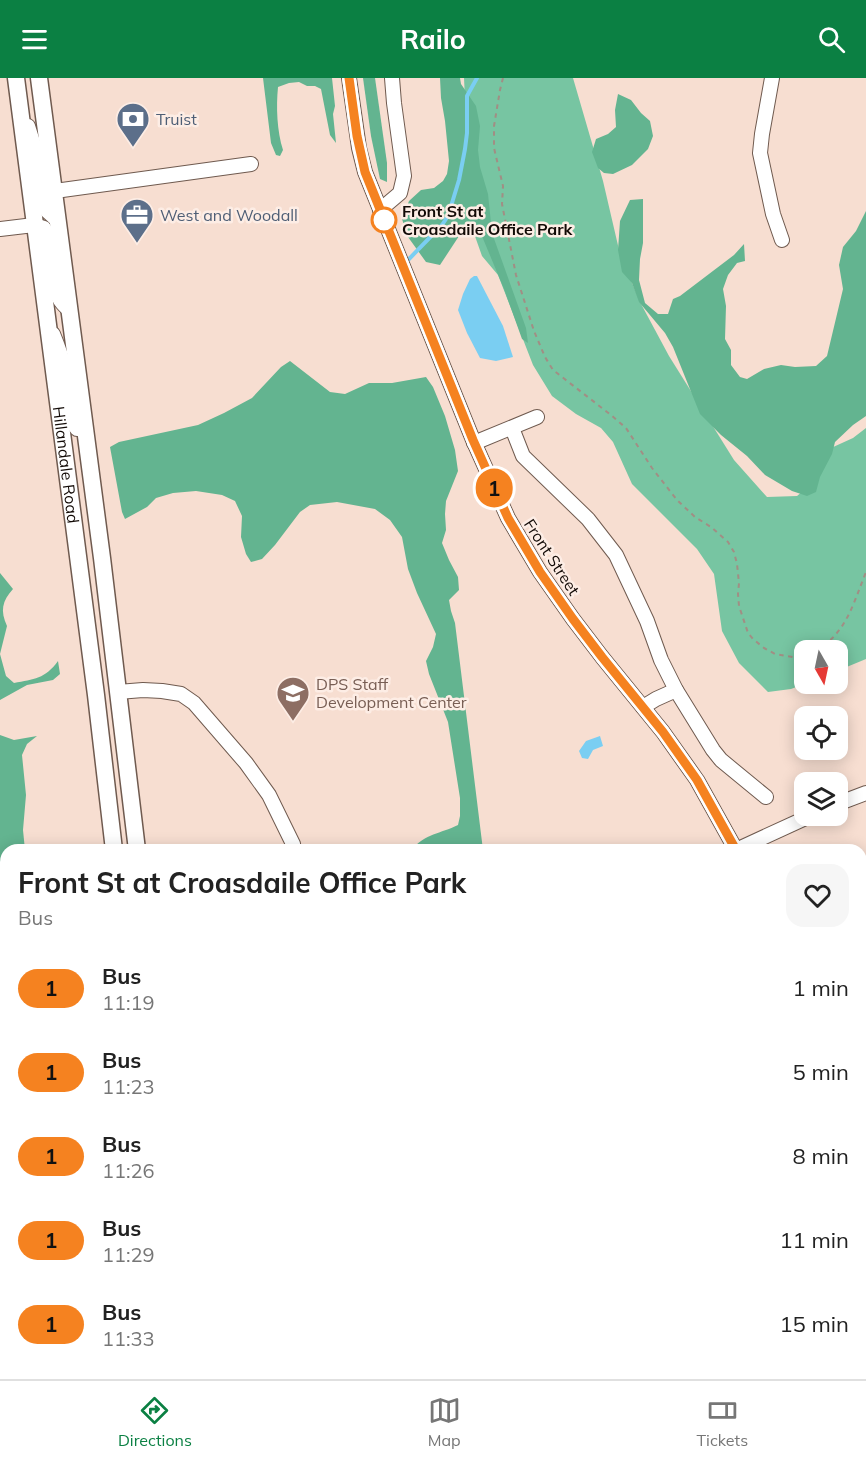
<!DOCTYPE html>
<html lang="en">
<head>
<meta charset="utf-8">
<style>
  body { margin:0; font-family:Mulish,sans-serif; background:#f6f6f6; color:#222; height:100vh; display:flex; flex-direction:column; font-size:22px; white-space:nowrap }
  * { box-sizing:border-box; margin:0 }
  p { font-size:20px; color:#767676 }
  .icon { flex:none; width:33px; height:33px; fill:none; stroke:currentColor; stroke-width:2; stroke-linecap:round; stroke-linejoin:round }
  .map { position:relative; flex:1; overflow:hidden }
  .panel { position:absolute; left:0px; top:766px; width:867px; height:536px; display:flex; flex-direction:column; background:#fff; border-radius:18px 18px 0 0; box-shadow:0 3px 15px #0003 }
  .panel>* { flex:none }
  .badge { padding:0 12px; border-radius:20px; font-size:21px; line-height:39px }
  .needle { width:39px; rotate:171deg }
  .controls { position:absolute; left:794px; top:562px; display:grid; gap:12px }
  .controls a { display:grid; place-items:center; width:54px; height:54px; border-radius:12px; background:#fff; box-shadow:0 3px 15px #0003; font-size:30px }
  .map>.badge { position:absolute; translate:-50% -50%; box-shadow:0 0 0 3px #fff }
  .round { display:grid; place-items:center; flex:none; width:63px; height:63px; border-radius:18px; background:#f6f6f6 }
  .head { display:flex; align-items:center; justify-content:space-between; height:102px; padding:0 18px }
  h1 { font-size:28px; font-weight:700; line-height:45px }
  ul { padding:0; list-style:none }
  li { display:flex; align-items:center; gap:18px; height:84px; padding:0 18px }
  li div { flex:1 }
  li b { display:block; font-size:22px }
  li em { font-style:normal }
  li .badge { min-width:66px; font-weight:700; text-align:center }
  header { display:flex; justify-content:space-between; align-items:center; height:78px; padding:0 18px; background:#0b8043; color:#fff; font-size:27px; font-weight:700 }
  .tabs { display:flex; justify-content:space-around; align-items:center; height:84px; border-top:2px solid #e0e0e0; background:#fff; font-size:16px; color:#767676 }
  .tabs a { display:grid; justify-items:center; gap:3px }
  .tabs .on { color:#0b8043 }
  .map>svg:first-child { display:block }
  .green { fill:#77c5a2 }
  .forest { fill:#63b490 }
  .water { fill:#7acef2 }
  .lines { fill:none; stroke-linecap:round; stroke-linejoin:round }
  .stream { stroke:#7acef2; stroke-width:4 }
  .minor-casing { stroke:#6f5a4f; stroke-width:16 }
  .major-casing { stroke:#6f5a4f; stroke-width:19 }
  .path { stroke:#a18e84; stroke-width:2; stroke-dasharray:4.5 4.5; stroke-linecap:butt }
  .minor { stroke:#fff; stroke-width:14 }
  .major { stroke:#fff; stroke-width:16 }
  .line-casing { stroke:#fff; stroke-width:14 }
  .line { stroke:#f58220; stroke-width:9 }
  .stop-dot { fill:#fff; stroke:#f58220; stroke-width:3 }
  .labels { text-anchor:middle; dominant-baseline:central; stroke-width:5; stroke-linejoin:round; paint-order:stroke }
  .service-label { font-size:16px; fill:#4e5e75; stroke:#fdede5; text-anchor:start }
  .stop-label { font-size:16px; font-weight:bold; fill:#120a06; stroke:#fdede5; text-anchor:start }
  .street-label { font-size:16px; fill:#120a06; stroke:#fdede5 }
  .education-label { font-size:16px; fill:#785e54; stroke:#fdede5; text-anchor:start }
</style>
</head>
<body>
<header><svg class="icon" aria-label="menu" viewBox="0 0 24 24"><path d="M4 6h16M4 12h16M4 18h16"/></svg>Railo<svg class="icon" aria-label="search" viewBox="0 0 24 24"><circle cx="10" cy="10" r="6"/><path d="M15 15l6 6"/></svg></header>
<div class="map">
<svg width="866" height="1301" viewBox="0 0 866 1301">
  <rect width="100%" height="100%" fill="#f7ded1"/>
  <polygon class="green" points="464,0 573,0 603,103 620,176 640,224 669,278 734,382 767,419 797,418 814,404 831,370 853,360 866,350 866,581 837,593 837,573 804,573 804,606 791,611 768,614 739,585 722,553 714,496 697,471 632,406 613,364 601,350 576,336 552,318 533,287 498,197 482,178 471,147"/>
  <g class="forest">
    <path d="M 263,0 L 332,0 L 335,28 L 333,36 L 336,65 L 330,57 L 321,11 L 315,8 L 307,8 L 299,4 L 289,5 L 278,9 C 276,29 277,53 283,72 L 280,78 L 276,77 L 271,65 Z"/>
    <polygon points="363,0 375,0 387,85 387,104 380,101 371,58"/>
    <polygon points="440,0 460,0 461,6 476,28 480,48 478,72 480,89 488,116 492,155 526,250 528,265 522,261 504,211 479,151 468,149 461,155 440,187 426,184 408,159 402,141 409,123 421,112 434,110 443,103 447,96 449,83 445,43 441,20"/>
    <polygon points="618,16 631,22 641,35 650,43 653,58 648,71 632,87 613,96 604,95 598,90 592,74 596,61 608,56 616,49 615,32"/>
    <polygon points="643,121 643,165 640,181 639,202 645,225 658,236 668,236 673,221 680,218 734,177 744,166 745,183 737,185 728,197 723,211 726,228 725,261 731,272 731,287 740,299 747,301 764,291 781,287 795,289 816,288 827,278 843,211 839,187 843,169 856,153 866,133 866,338 853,347 835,364 832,376 820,399 816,414 807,418 792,413 765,397 747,378 721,357 700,336 673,269 665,255 639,224 632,205 622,194 618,172 620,143 630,122"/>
    <path d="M 290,283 L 330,314 L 345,316 L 369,305 L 392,305 L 426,299 L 433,309 L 445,338 L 455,372 L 458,393 L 446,423 L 445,436 L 446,452 L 442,465 L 449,482 L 458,499 L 459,512 L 449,522 L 451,533 L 455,545 L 483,772 L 411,772 C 426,755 440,756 458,747 L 460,738 L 460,720 L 448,644 L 429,596 L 426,583 L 433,569 L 436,556 L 417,515 L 408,491 L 402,459 L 390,442 L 375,431 L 337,424 L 310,427 L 300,434 L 275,467 L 262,481 L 251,484 L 246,476 L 241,459 L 242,438 L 235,423 L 222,417 L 196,413 L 173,415 L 156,420 L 147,429 L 125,441 L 122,434 L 110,369 L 119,364 L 198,347 L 224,335 L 252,320 L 281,289 Z"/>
    <path d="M 0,495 L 13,511 C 2,523 0,533 7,548 L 0,576 L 6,598 L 14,605 C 34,601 45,601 58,583 L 60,596 L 53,602 L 27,607 L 0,622 Z"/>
    <polygon points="0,657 14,662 37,658 27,666 22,677 26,717 23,752 25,772 6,772 6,898 0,900"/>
  </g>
  <g class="water">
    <polygon points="474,198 477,198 503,248 513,279 496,283 480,280 467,255 458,232 463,216 470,201"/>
    <polygon points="600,658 603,668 593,672 588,681 582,680 579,673 586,663"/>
  </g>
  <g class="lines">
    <polyline class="stream" points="409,181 442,147 448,138 459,102 465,71 467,55 467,18 477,0"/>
    <g class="minor-casing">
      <g id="minor">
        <polyline points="349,0 359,70 365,94 473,362 508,440 540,494 573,541 602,579 663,654 697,702 736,772"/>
        <polyline points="772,0 762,56 760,75 773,136 782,162"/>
        <polyline points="28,48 39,83 44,128 47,133 58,143"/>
        <polyline points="55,113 251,86"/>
        <polyline points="380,132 400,115 404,98 394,25 392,0"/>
        <path d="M 0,151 L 34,147 L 44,150 C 55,172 47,201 60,222 C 62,226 67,230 70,233"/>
        <path d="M 53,256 C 58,268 62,279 65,292 C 68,309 66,339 77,351 L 85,351"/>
        <polyline points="512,350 523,378 588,441 616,477 647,543 661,582 676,612 713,672 721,682 766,719"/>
        <polyline points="474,365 537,339"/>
        <polyline points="118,614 143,612 162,613 181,616 194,625 246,685 269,717 293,766 294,772"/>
        <polyline points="643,629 656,621 676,612"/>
        <polyline points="837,726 866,715"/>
        <polyline points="736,772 810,738"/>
        <polyline points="861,1165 866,1165"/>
        <polyline points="180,1296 181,1301"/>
        <polyline points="206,1296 207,1301"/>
        <polyline points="839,1296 840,1301"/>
        <polyline points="588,1301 591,1296"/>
      </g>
    </g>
    <g class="major-casing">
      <g id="major">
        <path id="s1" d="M 16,0 L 96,617 L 114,772"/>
        <polyline points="39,0 102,480 137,772"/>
        <polyline points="0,1019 6,1018"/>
      </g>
    </g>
    <g class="path">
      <polyline points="503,0 500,12 494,48 494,70 503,108 502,126 516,197 534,253 545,279 553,292 611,337 626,350 652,390 677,422 695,439 711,449 728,464 734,474 737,486 739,505 738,516 739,528 748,555 753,561 764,570 775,576 793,579 804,578"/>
      <path d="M 816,573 C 847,554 853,526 866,494"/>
      <polyline points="671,1296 674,1301"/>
    </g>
    <use href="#minor" class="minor"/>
    <use href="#major" class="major"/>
  </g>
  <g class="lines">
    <g class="line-casing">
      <polyline id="line" points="349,0 357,58 365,94 473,362 508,440 540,494 573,541 602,579 663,654 697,702 736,772"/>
    </g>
    <use href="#line" class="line"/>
  </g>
  <defs>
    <g id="bank-pin" transform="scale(1.725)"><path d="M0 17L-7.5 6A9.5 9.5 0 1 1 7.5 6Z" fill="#5c6f8a" stroke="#fdede5"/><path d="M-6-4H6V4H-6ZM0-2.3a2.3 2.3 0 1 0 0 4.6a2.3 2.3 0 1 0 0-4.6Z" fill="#fff"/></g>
    <g id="office-pin" transform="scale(1.725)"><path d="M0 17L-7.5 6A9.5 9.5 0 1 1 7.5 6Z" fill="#5c6f8a" stroke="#fdede5"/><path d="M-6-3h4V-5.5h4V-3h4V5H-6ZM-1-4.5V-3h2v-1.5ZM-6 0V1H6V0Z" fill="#fff"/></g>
    <g id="school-pin" transform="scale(1.725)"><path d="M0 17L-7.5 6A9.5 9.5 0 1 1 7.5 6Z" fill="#8d6e63" stroke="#fdede5"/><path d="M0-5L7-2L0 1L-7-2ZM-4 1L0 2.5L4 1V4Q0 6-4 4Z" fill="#fff"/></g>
  </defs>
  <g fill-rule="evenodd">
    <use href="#bank-pin" x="133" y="41"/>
    <use href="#office-pin" x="137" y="137"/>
    <use href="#school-pin" x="293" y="615"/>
  </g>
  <circle class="stop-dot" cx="384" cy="142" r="12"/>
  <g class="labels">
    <g class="service-label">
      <text x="156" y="41">Truist</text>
      <text x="160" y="137">West and Woodall</text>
    </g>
    <g class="stop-label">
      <text x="402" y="133">Front St at<tspan x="402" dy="18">Croasdaile Office Park</tspan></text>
    </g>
    <g class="street-label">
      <text stroke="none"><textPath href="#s1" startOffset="390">Hillandale Road</textPath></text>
      <text transform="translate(552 479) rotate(57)">Front Street</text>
    </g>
    <g class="education-label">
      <text x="316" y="606">DPS Staff<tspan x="316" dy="18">Development Center</tspan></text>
    </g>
  </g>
</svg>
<div class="controls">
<a><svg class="needle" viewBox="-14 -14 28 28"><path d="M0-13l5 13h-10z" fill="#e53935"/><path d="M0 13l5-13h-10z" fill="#767676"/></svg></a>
<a><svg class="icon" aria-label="locate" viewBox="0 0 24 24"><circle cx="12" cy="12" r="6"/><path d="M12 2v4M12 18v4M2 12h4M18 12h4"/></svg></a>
<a><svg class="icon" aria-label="layers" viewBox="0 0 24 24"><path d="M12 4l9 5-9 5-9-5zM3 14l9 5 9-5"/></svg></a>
</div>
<b class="badge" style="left:494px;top:410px;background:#f58220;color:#111">1</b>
<section class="panel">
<div class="head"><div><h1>Front St at Croasdaile Office Park</h1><p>Bus</p></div><a class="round"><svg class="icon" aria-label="heart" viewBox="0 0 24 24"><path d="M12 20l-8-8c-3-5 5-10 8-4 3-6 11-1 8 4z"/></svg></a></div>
<ul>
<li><span class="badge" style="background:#f58220;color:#111">1</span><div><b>Bus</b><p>11:19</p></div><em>1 min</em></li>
<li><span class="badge" style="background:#f58220;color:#111">1</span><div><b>Bus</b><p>11:23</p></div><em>5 min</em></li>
<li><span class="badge" style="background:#f58220;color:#111">1</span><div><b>Bus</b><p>11:26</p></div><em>8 min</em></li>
<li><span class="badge" style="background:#f58220;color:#111">1</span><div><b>Bus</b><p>11:29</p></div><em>11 min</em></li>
<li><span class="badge" style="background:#f58220;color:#111">1</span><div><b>Bus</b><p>11:33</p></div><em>15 min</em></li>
</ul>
</section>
</div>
<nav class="tabs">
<a class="on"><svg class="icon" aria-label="directions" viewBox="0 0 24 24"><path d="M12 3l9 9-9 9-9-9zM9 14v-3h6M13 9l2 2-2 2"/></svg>Directions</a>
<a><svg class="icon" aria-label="map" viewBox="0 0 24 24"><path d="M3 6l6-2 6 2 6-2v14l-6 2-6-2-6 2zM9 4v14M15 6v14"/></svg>Map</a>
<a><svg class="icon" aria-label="tickets" viewBox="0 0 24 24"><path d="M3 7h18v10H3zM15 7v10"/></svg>Tickets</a>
</nav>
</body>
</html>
